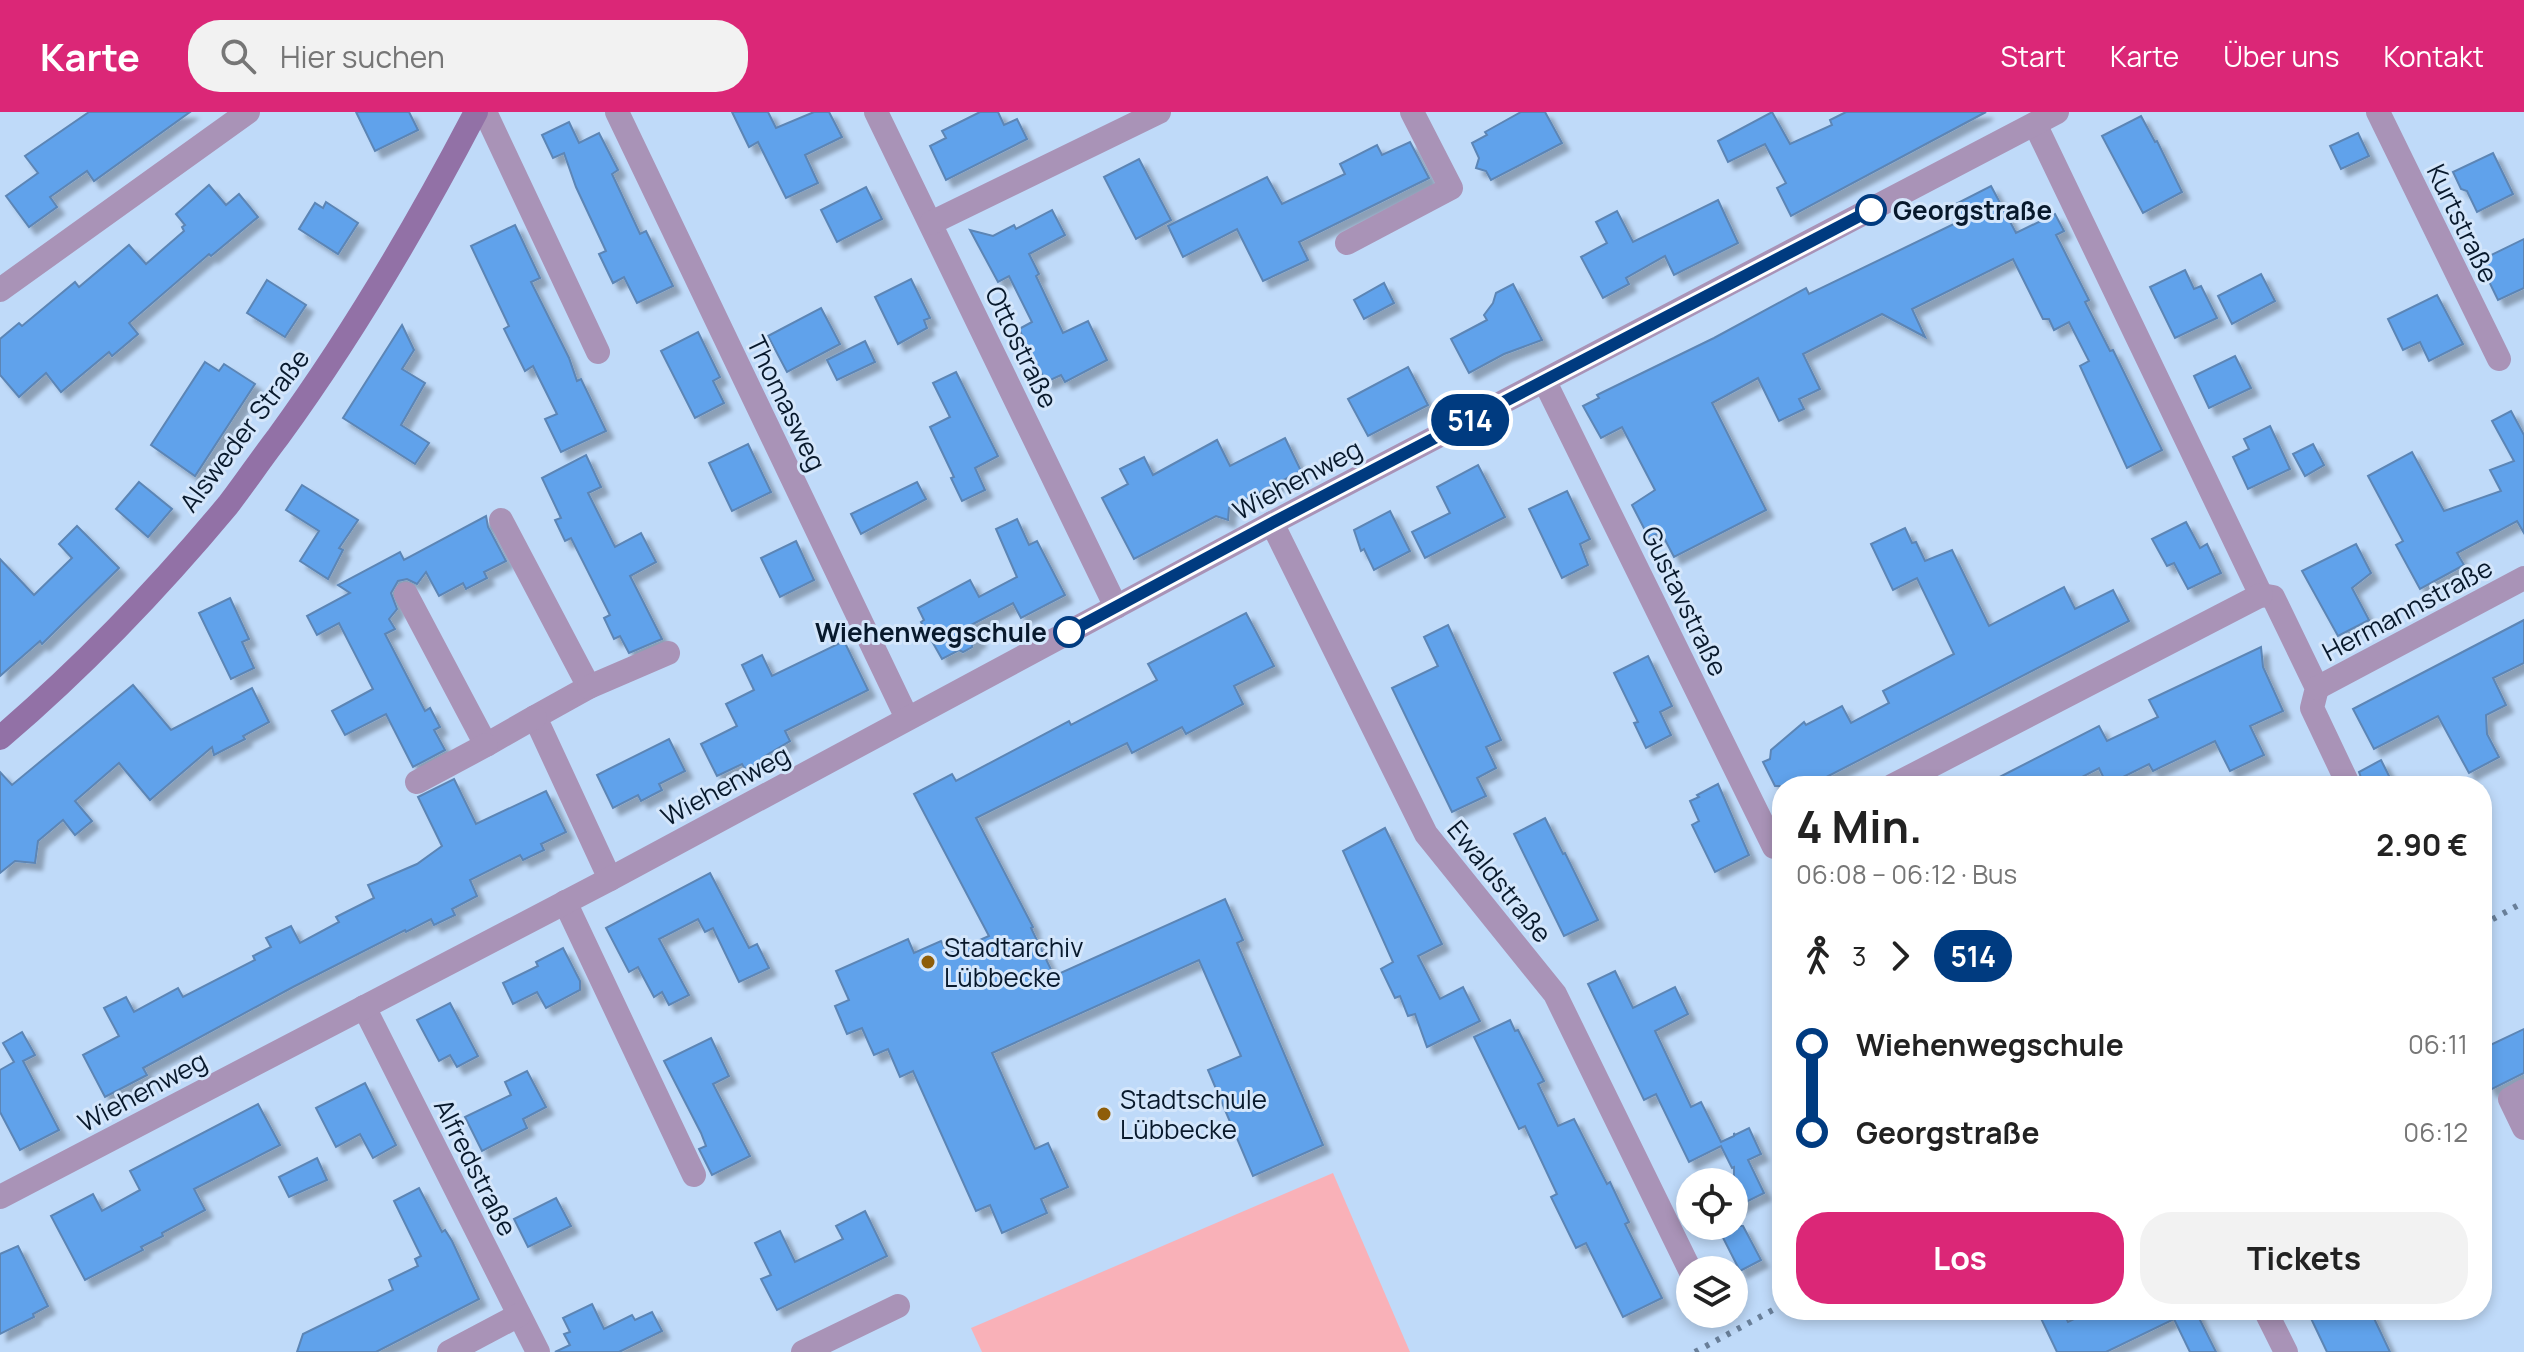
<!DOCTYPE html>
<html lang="de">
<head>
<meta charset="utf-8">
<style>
  body { margin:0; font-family:Manrope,sans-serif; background:#f2f2f2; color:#222; height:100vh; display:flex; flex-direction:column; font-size:30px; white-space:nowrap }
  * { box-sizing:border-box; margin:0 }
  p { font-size:26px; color:#767676 }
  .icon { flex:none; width:44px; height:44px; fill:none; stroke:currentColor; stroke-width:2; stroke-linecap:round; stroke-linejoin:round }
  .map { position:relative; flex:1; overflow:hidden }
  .side { position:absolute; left:1772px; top:664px; width:720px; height:544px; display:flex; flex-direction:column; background:#fff; border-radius:32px; box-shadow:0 4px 12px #0003 }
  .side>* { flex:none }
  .badge { padding:0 16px; border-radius:26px; font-size:28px; line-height:52px }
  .fabs { position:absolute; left:1676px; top:1056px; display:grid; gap:16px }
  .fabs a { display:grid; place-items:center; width:72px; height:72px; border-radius:50%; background:#fff; box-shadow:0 4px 12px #0003; font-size:40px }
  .map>.badge { position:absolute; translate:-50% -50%; box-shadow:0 0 0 4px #fff }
  .legs { display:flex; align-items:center; gap:12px; height:88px; padding:0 24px; font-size:26px }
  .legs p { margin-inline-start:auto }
  .overview { display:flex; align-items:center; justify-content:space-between; height:136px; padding:0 24px }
  h1 { font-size:44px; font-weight:700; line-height:60px }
  .primary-button { display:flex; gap:16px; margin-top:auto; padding:16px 24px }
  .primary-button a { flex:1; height:92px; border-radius:32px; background:#db2777; color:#fff; font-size:32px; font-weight:700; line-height:92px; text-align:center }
  .primary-button a+a { background:#f2f2f2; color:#222 }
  ul { padding:0 24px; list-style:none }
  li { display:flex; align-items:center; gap:28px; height:88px; font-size:30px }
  li i { display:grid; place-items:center; width:12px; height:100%; margin:0 10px; background:currentColor }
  li i::after { content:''; width:20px; height:20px; margin:-10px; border:6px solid; border-radius:50%; background:#fff }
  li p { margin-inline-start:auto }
  li:first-child i { background:linear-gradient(#0000 50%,currentColor 0) }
  li:last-child i { background:linear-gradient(currentColor 50%,#0000 0) }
  header { display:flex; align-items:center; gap:48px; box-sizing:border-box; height:112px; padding:0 40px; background:#db2777; color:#fff }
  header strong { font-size:38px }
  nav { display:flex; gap:44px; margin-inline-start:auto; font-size:28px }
  .search { width:560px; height:72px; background:#f2f2f2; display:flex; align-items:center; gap:20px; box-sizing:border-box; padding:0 28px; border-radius:32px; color:#767676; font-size:30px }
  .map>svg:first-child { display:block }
  .green { fill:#f9b1b8 }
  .building { fill:#61a2eb; stroke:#5b85b5; stroke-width:2; filter:url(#shadow) }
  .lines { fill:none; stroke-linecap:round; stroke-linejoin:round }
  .street { stroke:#a993b7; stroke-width:24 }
  .secondary { stroke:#9271a6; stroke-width:24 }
  .rail { stroke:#697f99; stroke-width:6; stroke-dasharray:4 8; stroke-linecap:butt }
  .line-1-casing { stroke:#fff; stroke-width:18 }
  .line-1 { stroke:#003b80; stroke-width:12 }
  .stop-1-dot { fill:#fff; stroke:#003b80; stroke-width:4 }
  .poi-dot { fill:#8e5d09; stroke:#d4e6fb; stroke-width:3 }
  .labels { text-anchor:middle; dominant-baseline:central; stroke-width:6; stroke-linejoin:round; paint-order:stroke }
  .stop-label { font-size:26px; font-weight:bold; fill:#08192c; stroke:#d4e6fb; text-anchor:start }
  .street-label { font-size:26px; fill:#08192c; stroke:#d4e6fb }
  .poi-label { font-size:26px; fill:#08192c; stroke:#d4e6fb; text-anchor:start }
</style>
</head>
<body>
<header>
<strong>Karte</strong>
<div class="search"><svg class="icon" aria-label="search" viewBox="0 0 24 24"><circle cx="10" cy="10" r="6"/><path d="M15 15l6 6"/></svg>Hier suchen</div>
<nav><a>Start</a><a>Karte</a><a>Über uns</a><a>Kontakt</a></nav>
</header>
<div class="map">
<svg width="2524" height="1240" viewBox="0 0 2524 1240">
  <defs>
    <filter id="shadow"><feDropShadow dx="7" dy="7" stdDeviation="2" flood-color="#0004"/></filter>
  </defs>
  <rect width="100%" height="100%" fill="#bfdaf9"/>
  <polygon class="green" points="1333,1061 1410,1240 982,1240 971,1216"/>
  <g class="building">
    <polygon points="89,0 190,0 94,69 87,59 50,85 57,95 29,115 6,84 38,61 25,44"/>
    <polygon points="356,0 409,0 418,18 375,39"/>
    <polygon points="732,0 768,0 776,16 814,0 829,0 842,25 805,43 818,71 786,86 758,30 749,35"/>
    <polygon points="980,0 998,0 1004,13 1017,7 1027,27 946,68 930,34 946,26 942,19"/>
    <polygon points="1521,0 1545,0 1562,31 1491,68 1486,59 1476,56 1479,46 1472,31 1487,23 1485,20"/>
    <polygon points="1772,0 1790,32 1832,13 1830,8 1846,0 1986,0 1791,104 1777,76 1786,71 1765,32 1728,50 1718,29"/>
    <polygon points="2141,4 2155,30 2157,29 2182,80 2143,101 2102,24"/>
    <polygon points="569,10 579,31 599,21 618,58 612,62 640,122 646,119 673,174 637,191 624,165 613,171 599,142 606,139 576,75 564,41 553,46 542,23"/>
    <polygon points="2358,21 2369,44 2341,57 2330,34"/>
    <polygon points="1410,30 1429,66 1299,130 1308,148 1263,169 1237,117 1183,145 1168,114 1267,65 1282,92 1345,62 1340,52 1377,33 1382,43"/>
    <polygon points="2493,41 2513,82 2477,100 2467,79 2461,77 2453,60"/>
    <polygon points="1139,47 1171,108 1136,127 1104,65"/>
    <polygon points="209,73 226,93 239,82 258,105 211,144 209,142 129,211 138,222 112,244 109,240 61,280 46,261 19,285 0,263 0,227 19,211 22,214 75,170 79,175 129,133 146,152 184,119 182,115 185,113 176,102"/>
    <polygon points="1991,74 2016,121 2055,102 2064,119 2056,123 2089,188 2085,190 2110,239 2113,238 2162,338 2127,356 2080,254 2089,249 2069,210 2054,218 2049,207 2043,207 2013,147 1912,197 1925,225 1882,202 1803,242 1820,277 1799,287 1804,297 1779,309 1758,266 1712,291 1766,398 1674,445 1661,420 1649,426 1632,393 1655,378 1622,315 1601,326 1583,294 1599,286 1597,283 1714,226 1806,176 1809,182 1958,110 1950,95"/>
    <polygon points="866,75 882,107 837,130 821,98"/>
    <polygon points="1718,88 1738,131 1674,163 1665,144 1626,166 1629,172 1603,186 1581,145 1607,131 1596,110 1617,99 1633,130"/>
    <polygon points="326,90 358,111 338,142 299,117 315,91 323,96"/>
    <polygon points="1052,98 1065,123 1029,142 1039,162 1036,164 1063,221 1088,209 1107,248 1065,270 1061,263 1046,270 1019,217 1032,210 1009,164 998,170 970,118 993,124 1014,113 1016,117"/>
    <polygon points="515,113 540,166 531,170 569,246 577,269 581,267 606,319 561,340 545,307 557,302 533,254 525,259 504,217 509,214 471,134"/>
    <polygon points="2524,127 2524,176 2498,188 2479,149"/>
    <polygon points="2185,158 2194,177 2201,174 2217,206 2175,226 2150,175"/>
    <polygon points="2261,162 2275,189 2232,212 2218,184"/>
    <polygon points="911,167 930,206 924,208 927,216 898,232 875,185"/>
    <polygon points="267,168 306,193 285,225 247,201"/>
    <polygon points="1384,171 1394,191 1364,207 1354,188"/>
    <polygon points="1513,172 1542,228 1504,242 1469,261 1451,227 1487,208 1484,203 1493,191 1496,181"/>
    <polygon points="2437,183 2463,232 2429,249 2420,230 2403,238 2388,207"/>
    <polygon points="821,196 840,232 787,260 768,224"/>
    <polygon points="402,213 414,238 402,257 425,271 401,313 429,331 415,352 343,306"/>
    <polygon points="698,220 720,265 713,269 724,291 695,306 661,239"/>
    <polygon points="865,229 875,250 837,268 827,248"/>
    <polygon points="2235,244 2251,276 2209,296 2194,264"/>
    <polygon points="205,250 219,259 224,252 255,272 195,364 151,333"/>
    <polygon points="1408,255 1428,293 1368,324 1348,287"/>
    <polygon points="956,260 998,344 975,356 985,378 962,389 951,366 954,365 930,315 950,305 933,271"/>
    <polygon points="2511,299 2524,323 2524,421 2517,409 2457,441 2464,453 2420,477 2396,433 2403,429 2368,364 2412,340 2444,399 2501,379 2490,358 2514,349 2492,309"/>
    <polygon points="2270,314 2290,357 2248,377 2233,345 2249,337 2244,327"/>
    <polygon points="1285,326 1301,359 1229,396 1228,408 1216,404 1134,447 1102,386 1128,372 1120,357 1144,345 1153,363 1217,328 1230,354"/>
    <polygon points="748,332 771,380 732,399 709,351"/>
    <polygon points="2313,332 2324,353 2305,364 2293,342"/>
    <polygon points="586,343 601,375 588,381 615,435 641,421 656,450 630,464 662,527 629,541 620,524 614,527 604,506 610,503 571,426 565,429 555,408 561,406 542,366"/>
    <polygon points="1478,353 1505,405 1425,446 1412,420 1450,401 1437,375"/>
    <polygon points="139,370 172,397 148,425 116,397"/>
    <polygon points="917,370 926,387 861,422 851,402"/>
    <polygon points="302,373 358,408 339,436 343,438 328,467 300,449 319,419 286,398"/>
    <polygon points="1567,379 1590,427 1580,432 1588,453 1562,466 1529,397"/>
    <polygon points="1390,399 1410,439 1374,458 1364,437 1361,439 1354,418"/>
    <polygon points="486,404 488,415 506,449 484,460 487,466 466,477 463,471 439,484 426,460 417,472 407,467 398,469 391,481 397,497 389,507 395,517 385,522 425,599 430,596 440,615 434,618 445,638 413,655 386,602 345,623 332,599 373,577 339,511 317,523 307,504 350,481 338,473 400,440 404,448"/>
    <polygon points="1017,407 1029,433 1037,429 1065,483 1021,506 1013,491 971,513 979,528 973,531 972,535 963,540 959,538 942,547 921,510 924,508 918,496 970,468 979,485 1017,465 996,417"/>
    <polygon points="2186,410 2200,436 2207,432 2221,461 2188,477 2174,451 2167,454 2152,427"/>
    <polygon points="77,414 119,456 42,532 40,529 0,564 0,447 34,483 72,446 59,432"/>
    <polygon points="1905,416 1912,431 1916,430 1925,449 1952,438 1989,514 2064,475 2075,497 2113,478 2129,509 1809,674 1775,674 1763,650 1770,647 1771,638 1804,610 1806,613 1842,594 1851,611 1889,591 1883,579 1954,542 1917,466 1893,478 1871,432"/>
    <polygon points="796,429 814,468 780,485 761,446"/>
    <polygon points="2356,432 2371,461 2352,476 2369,508 2338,524 2302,459"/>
    <polygon points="230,486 249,527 242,530 254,556 231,567 199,501"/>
    <polygon points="1246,501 1274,554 1234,574 1243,592 1186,622 1182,615 1132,641 1127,631 976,706 1033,815 1031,816 1054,864 1225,787 1243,828 1237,831 1323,1033 1253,1064 1208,958 1241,944 1199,848 992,941 1035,1037 1048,1031 1068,1075 1041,1087 1047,1101 1002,1121 990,1093 976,1099 913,959 900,965 888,937 874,943 862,916 847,922 835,894 849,888 836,859 908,827 914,841 941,829 948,842 989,824 914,682 952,662 956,669 1069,609 1071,613 1157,568 1148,552"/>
    <polygon points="2524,508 2524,551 2493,566 2506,593 2486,603 2487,622 2499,645 2469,661 2438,604 2374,637 2353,597"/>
    <polygon points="1448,513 1501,628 1486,635 1496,656 1477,666 1486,684 1452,700 1392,576 1438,554 1424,525"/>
    <polygon points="844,529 868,578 785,619 790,629 765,644 767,647 745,657 742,652 717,664 701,632 737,614 726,592 754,578 742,553 762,543 772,564"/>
    <polygon points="2261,535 2263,555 2283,599 2250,614 2264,643 2230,659 2215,629 2153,659 2149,652 2107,673 2099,656 2065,674 1982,674 2099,614 2107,629 2158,605 2149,588"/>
    <polygon points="1648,544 1672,594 1660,600 1671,623 1646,636 1634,611 1638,610 1614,561"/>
    <polygon points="133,573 171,618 252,576 269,610 243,624 245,627 214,643 212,635 150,688 119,651 75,689 92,709 75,723 63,708 38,729 35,751 15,749 0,761 0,660 12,673"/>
    <polygon points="669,627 685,659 659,672 662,678 641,689 638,683 613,696 597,663"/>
    <polygon points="2381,648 2394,674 2364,674 2359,660"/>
    <polygon points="454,667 476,712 546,679 566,720 541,732 544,738 523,748 520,743 470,768 477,784 452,797 455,803 434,813 431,807 406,820 405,818 293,875 143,956 147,963 105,985 83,943 119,924 104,896 126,885 134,900 178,876 183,885 255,848 253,844 271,835 266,826 291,814 300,831 339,810 336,805 374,786 368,773 417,752 442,734 418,685"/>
    <polygon points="1718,672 1749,743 1715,760 1692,713 1699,709 1690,689 1699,685 1697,683"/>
    <polygon points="1545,706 1563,742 1565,741 1598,808 1564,824 1514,722"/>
    <polygon points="1385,716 1442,832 1418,844 1440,887 1463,875 1480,909 1427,935 1415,902 1408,904 1400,884 1395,886 1381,857 1393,850 1343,739"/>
    <polygon points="710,761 749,836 757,832 769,856 739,870 713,816 705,820 698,807 659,827 689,883 669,893 662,880 654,885 638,855 629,860 606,816"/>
    <polygon points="563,836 580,869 580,878 546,896 537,880 513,892 503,871 538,854 536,850"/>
    <polygon points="1615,859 1633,896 1675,875 1688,902 1655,919 1691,995 1701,990 1721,1030 1734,1024 1734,1021 1735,1023 1749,1016 1761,1042 1748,1048 1764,1081 1734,1096 1734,1055 1732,1056 1721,1034 1689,1050 1656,982 1644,988 1588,872"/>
    <polygon points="450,891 478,944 457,955 450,943 439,949 417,908"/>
    <polygon points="1510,908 1515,919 1518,918 1544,969 1538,972 1558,1014 1574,1007 1607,1072 1610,1070 1629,1110 1625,1112 1662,1186 1623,1205 1586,1131 1576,1136 1551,1085 1557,1082 1525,1014 1519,1017 1474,925"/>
    <polygon points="2524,917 2524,961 2490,978 2482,962 2482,937"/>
    <polygon points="22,920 35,943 23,949 59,1018 20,1038 0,1000 0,958 14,950 3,931"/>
    <polygon points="711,926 729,964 713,972 750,1044 712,1063 699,1037 706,1034 701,1021 664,949"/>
    <polygon points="527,959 546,995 523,1007 527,1016 482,1039 465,1005 511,983 505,970"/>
    <polygon points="365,971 396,1033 373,1046 360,1022 336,1035 316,996"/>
    <polygon points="258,992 280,1033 194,1077 205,1098 162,1121 163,1124 141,1135 143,1138 85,1168 51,1104 93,1082 102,1099 140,1078 130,1059"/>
    <polygon points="317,1046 327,1068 289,1085 279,1065"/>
    <polygon points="419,1076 442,1120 445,1118 452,1129 479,1187 376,1240 297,1240 303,1222 393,1178 389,1168 418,1154 415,1147 421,1144 394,1089"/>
    <polygon points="556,1086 571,1114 528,1135 514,1107"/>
    <polygon points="865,1099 887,1144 777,1198 761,1167 771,1163 755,1131 780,1119 795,1150 843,1127 836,1114"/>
    <polygon points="1717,1114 1743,1114 1761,1148 1740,1159"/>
    <polygon points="18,1134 48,1194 33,1202 34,1205 0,1222 0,1142"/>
    <polygon points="592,1192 604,1217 632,1203 635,1208 652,1200 662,1219 619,1240 555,1240 570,1233 564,1222 570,1220 563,1206"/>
    <polygon points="2037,1198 2062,1198 2068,1210 2093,1198 2195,1198 2216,1240 2190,1240 2174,1207 2106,1240 2057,1240"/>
    <polygon points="2307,1198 2370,1198 2390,1240 2327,1240"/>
  </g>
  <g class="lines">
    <g class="street">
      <polyline points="485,0 598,240"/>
      <polyline points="617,0 907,606"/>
      <polyline points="876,0 1116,495"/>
      <polyline points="2378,0 2499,247"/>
      <polyline points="2035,12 2261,483"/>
      <polyline points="931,111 1159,0"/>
      <polyline points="1347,131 1451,76 1412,0"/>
      <polyline points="0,178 248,0"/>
      <polyline points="1545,270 1774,735 1782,731"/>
      <polyline points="501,408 589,575 535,605 610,767"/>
      <polyline points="1272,411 1426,722 1555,882 1690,1158"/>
      <polyline points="406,482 486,633 535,605"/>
      <polyline points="2261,483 2273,485 2317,576 2312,596 2349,674"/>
      <polyline points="589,575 668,541"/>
      <polyline points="2317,576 2524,466"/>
      <polyline points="417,670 486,633"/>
      <polyline points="1892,674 2261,483"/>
      <polyline points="565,790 694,1063"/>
      <polyline points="364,895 538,1240"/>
      <polyline points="2524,979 2510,987 2524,1016"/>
      <polyline points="0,1085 610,767 1272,411 2057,0"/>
      <polyline points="2265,1198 2286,1240"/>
      <polyline points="449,1240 519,1203"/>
      <polyline points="803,1240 898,1194"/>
    </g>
    <path class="secondary" d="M 0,626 C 83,555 158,477 228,393 C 245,371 261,347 278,325 C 353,222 417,113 476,0"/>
    <g class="rail">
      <polyline points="2482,813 2524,790"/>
      <polyline points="1695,1240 1782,1193"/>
    </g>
  </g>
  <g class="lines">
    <g class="line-1-casing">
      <polyline id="line-1" points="1069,520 1272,411 1871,98"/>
    </g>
    <use href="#line-1" class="line-1"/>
  </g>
  <g class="stop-1-dot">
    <circle cx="1871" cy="98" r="14"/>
    <circle cx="1069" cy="520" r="14"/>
  </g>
  <g class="poi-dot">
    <circle cx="928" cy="850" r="8"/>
    <circle cx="1104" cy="1002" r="8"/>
  </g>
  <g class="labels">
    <g class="stop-label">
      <text x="1893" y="98">Georgstraße</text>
      <text x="1047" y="520" text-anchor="end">Wiehenwegschule</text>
    </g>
    <g class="street-label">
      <text transform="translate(2463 111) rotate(64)">Kurtstraße</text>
      <text transform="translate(1022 235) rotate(64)">Ottostraße</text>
      <text transform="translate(787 291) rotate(64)">Thomasweg</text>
      <text transform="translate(244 318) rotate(-53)">Alsweder Straße</text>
      <text transform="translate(1297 367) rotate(-28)">Wiehenweg</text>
      <text transform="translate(1685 489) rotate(64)">Gustavstraße</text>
      <text transform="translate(2407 497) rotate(-28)">Hermannstraße</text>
      <text transform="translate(725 673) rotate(-28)">Wiehenweg</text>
      <text transform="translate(1500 769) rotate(51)">Ewaldstraße</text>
      <text transform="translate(142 979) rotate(-28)">Wiehenweg</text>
      <text transform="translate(476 1055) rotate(63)">Alfredstraße</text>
    </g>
    <g class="poi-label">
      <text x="944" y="835">Stadtarchiv<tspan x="944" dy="30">Lübbecke</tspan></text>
      <text x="1120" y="987">Stadtschule<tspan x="1120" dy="30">Lübbecke</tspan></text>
    </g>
  </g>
</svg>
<div class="fabs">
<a><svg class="icon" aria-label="locate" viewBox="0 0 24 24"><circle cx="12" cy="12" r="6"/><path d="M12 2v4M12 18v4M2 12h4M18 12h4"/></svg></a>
<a><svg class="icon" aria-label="layers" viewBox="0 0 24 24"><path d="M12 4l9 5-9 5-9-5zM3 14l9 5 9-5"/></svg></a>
</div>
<b class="badge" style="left:1470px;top:308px;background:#003b80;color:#fff">514</b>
<section class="side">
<div class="overview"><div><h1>4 Min.</h1><p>06:08 – 06:12 · Bus</p></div><b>2.90 €</b></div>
<div class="legs"><svg class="icon" aria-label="walk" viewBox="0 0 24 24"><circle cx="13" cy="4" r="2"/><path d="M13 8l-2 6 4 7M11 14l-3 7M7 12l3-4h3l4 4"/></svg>3<svg class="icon" aria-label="forward" viewBox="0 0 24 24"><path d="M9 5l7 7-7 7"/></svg><b class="badge" style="background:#003b80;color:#fff">514</b></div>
<ul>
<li><i style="color:#003b80"></i><b>Wiehenwegschule</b><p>06:11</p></li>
<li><i style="color:#003b80"></i><b>Georgstraße</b><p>06:12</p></li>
</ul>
<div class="primary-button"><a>Los</a><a>Tickets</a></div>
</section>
</div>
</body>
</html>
